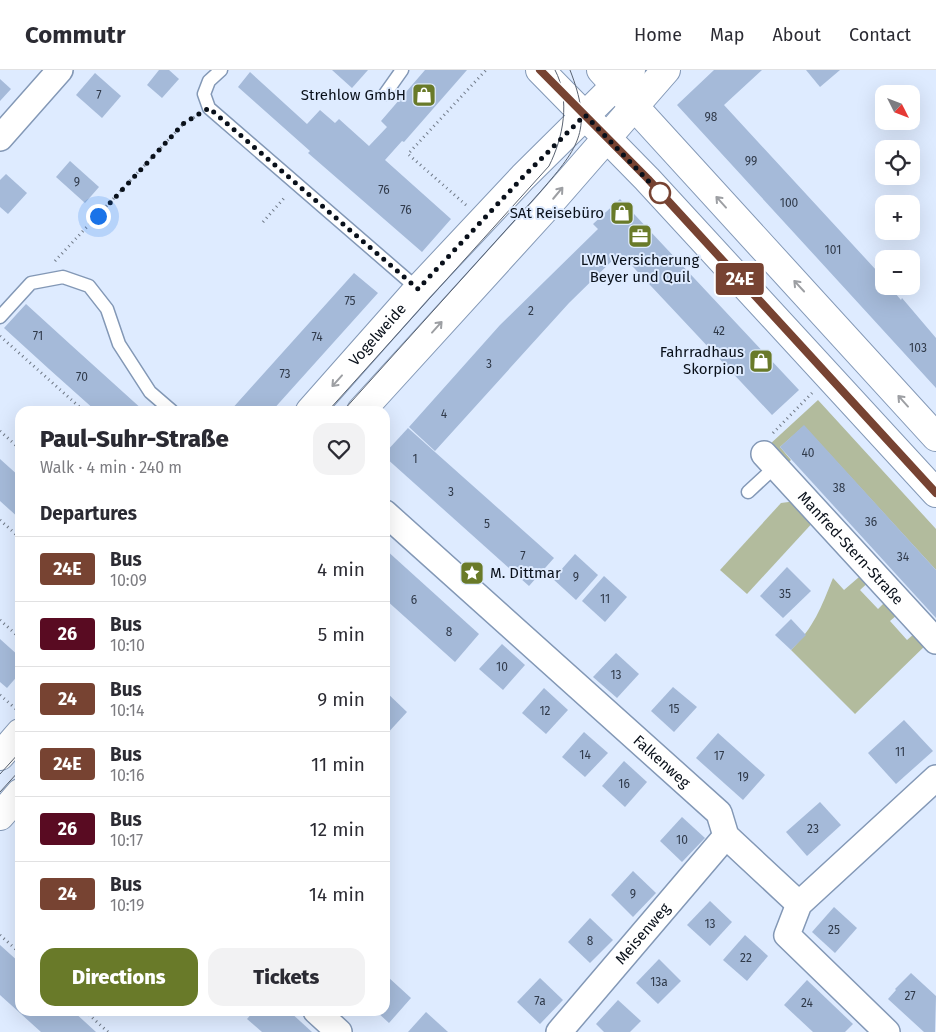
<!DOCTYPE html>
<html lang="en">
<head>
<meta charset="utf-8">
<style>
  body { margin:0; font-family:"Fira Sans",sans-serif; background:#f2f2f3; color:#2b2b33; height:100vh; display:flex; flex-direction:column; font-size:19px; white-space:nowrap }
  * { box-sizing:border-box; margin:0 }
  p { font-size:16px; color:#7c7c81 }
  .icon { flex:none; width:28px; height:28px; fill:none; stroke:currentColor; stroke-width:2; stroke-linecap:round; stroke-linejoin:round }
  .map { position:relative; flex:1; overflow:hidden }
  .drawer { position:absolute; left:15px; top:336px; width:375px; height:610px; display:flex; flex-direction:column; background:#fff; border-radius:15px; box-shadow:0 5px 20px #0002 }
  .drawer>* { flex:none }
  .badge { padding:0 10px; border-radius:4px; font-size:18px; line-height:32px }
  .needle { width:32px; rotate:132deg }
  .controls { position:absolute; left:875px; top:15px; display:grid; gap:10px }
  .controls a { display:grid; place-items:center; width:45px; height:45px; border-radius:10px; background:#fff; box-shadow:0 5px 20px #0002; font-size:25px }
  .you { position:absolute; width:25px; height:25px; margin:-12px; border:4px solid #fff; border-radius:50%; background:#1a73e8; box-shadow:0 0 0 8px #1a73e833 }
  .map>.badge { position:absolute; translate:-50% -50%; box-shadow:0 0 0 2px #fff }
  h2 { padding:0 25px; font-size:19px; line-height:45px }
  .round { display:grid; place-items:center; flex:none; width:52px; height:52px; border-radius:15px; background:#f2f2f3 }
  .head { display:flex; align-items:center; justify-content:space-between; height:85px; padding:0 25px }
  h1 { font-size:24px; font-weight:800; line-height:38px }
  .action { display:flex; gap:10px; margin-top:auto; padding:10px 25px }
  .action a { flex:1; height:58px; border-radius:15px; background:#697a29; color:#fff; font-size:20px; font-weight:800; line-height:58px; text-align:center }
  .action a+a { background:#f2f2f3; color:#2b2b33 }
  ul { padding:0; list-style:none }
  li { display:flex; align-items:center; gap:15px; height:65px; padding:0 25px; border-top:1px solid #e1e1e2 }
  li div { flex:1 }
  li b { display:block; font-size:19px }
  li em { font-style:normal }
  li .badge { min-width:55px; font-weight:700; text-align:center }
  header { display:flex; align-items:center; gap:30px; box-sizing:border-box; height:70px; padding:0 25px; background:#fff; border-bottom:1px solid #e1e1e2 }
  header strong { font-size:24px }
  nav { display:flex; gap:28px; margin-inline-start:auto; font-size:18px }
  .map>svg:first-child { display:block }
  .green { fill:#b2bb9d }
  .building { fill:#a5bad9 }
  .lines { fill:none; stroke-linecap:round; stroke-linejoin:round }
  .service-casing { stroke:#8398b6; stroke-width:15 }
  .minor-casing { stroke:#8398b6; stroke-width:28 }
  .tertiary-casing { stroke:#8398b6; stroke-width:30 }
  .path { stroke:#707a88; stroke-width:3; stroke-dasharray:1 4; stroke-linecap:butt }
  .service { stroke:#fff; stroke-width:12 }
  .minor { stroke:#fff; stroke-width:25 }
  .tertiary { stroke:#fff; stroke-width:28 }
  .tram { stroke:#5a6371; stroke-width:1 }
  .oneway { stroke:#9d9fa3 }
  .line-casing { stroke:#fff; stroke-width:11 }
  .line { stroke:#774332; stroke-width:8 }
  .walk { stroke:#09101a; stroke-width:5; stroke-dasharray:0 9 }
  .stop-dot { fill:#fff; stroke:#774332; stroke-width:2.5 }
  .labels { text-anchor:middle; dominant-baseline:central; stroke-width:4; stroke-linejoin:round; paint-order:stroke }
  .number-label { font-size:12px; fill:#303a4a }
  .poi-label { font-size:15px; fill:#09101a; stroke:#deebff; text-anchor:end }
  .street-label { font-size:15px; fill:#09101a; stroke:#deebff }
</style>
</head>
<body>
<header>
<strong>Commutr</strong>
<nav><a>Home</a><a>Map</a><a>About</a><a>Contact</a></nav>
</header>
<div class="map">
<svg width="936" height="962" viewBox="0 0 936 962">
  <rect width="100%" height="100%" fill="#deebff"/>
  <g class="green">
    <polygon points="818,330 936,459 936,500 804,356 780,377 791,390 787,394 769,375"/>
    <polygon points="796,431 816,449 747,524 720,500 781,433"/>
    <path d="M 866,501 L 873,508 L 860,520 L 878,539 L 891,526 L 904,539 L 890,551 L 907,570 L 921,558 L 931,570 L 855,644 L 791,580 C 814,557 821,538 833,508 L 844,520 Z"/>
  </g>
  <g class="building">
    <polygon points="159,0 169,0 179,9 162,28 147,15"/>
    <polygon points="332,0 368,0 352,18"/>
    <polygon points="425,0 467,0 404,72 402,71 385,90 451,149 422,182 308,83 310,81 238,17 250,2 307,54 320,40 335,53 339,49 369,76 387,57 381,51"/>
    <polygon points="714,0 762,0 724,35 877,201 876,203 884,211 884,216 889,216 901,230 902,228 936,268 936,318 677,35"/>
    <polygon points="806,0 840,0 820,17"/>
    <polygon points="95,3 121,26 102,48 76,25"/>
    <polygon points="0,9 11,19 0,31"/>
    <polygon points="70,91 99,117 85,133 56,107"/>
    <polygon points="6,104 27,123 8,144 0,137 0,110"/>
    <polygon points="620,129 799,320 772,345 620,183 569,233 435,381 409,357 500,255 598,159 593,154"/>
    <polygon points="354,203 378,223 280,332 272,341 230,341"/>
    <polygon points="26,234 71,275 144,341 96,341 49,299 4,258"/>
    <polygon points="804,355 936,500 936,548 780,377"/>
    <polygon points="408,358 554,488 529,516 385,387 385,383"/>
    <polygon points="0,389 20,407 20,449 0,431"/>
    <polygon points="385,479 479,564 455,592 385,529"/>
    <polygon points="575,484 598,505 576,530 553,509"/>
    <polygon points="787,497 811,521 783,548 760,526"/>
    <polygon points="604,506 627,527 605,552 582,531"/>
    <polygon points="791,549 806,565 791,580 775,565"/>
    <polygon points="0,569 20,587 20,603 7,618 0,612"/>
    <polygon points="502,574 525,595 503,620 479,599"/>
    <polygon points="616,583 639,604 617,628 593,607"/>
    <polygon points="673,617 697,637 674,662 651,641"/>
    <polygon points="544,618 568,640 546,664 522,643"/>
    <polygon points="385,621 407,642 385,666"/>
    <polygon points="904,650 933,681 896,714 868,683"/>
    <polygon points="584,662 608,683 585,707 562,687"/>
    <polygon points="718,663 765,705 743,730 696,688"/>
    <polygon points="624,691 647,712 625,737 602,716"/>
    <polygon points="820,732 841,755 807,786 786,762"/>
    <polygon points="682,747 705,768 682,792 660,771"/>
    <polygon points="633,801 656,823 633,847 611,825"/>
    <polygon points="710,831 732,852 710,876 687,855"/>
    <polygon points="834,837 857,858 835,883 812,862"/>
    <polygon points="590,848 613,870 590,893 568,872"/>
    <polygon points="745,865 768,886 747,911 723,890"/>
    <polygon points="0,875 20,893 20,941 73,941 96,962 41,962 0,925"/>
    <polygon points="659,889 681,911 658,934 636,913"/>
    <polygon points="911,903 936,926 935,962 924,962 888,929 896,920 895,919"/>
    <polygon points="388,907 411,928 389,953 376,941 385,941 385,911"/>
    <polygon points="540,908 563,930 540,954 517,932"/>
    <polygon points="807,910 853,954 845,962 813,962 784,935"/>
    <polygon points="618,930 641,951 630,962 604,962 596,954"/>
    <polygon points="254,941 289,941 312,962 262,962 247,949"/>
    <polygon points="426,942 448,962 408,962"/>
  </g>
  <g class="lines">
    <g class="service-casing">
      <g id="service">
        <polyline points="221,0 209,11 204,24 209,38 418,219"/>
        <polyline points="385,24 402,0"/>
        <polyline points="0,247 31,213 63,207 89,216 107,239 119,274 150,322 172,341"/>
        <polyline points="748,422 776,396"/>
      </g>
    </g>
    <g class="minor-casing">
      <g id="minor">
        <polyline points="0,68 60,0"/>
        <path id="s1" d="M 764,384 L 936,571"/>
        <path id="s2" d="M 385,443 L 719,743 L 726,766 L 799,834"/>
        <polyline points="316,941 339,962"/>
        <path id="s3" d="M 559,962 L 726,766"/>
        <polyline points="887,962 787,865 799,834 936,708"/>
      </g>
    </g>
    <g class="tertiary-casing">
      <g id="tertiary">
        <polyline points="540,0 647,109 936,423"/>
        <polyline points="601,0 936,367"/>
        <path id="s4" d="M 310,341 L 418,219 L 523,107 L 631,0"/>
        <polyline points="361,341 544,140 666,0"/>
        <polyline points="0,686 20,663"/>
        <polyline points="0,746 20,723"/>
      </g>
    </g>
    <g class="path">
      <polyline points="466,135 408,84 486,0"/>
      <polyline points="263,152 286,126"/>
      <polyline points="55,191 184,53 195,47"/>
      <polyline points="0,266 84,341"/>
      <polyline points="0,361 20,379"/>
      <polyline points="773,363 812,323"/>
      <polyline points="0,450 20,468"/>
      <polyline points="0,550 20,568"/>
      <polyline points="0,625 16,639"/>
      <polyline points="0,865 20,883"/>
      <polyline points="85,941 108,962"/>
    </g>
    <use href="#service" class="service"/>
    <use href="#minor" class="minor"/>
    <use href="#tertiary" class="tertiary"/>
    <g class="tram">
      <path d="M 328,341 L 549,96 C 563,68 571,30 555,0"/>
      <path d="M 343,341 L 541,121 C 580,76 593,59 570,0"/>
      <polyline points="0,704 20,682"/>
      <polyline points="0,722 20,700"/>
    </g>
  </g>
  <defs><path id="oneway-shaft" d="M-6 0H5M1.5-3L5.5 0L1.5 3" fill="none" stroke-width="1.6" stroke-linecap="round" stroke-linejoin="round" transform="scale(1.25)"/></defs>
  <g class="oneway">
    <use href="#oneway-shaft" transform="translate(558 123) rotate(-50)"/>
    <use href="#oneway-shaft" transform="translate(721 132) rotate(-132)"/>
    <use href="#oneway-shaft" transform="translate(799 216) rotate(-133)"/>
    <use href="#oneway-shaft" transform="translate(437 257) rotate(-48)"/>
    <use href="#oneway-shaft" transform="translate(337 311) rotate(132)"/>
    <use href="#oneway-shaft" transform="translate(903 331) rotate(-132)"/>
  </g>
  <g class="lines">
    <g class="line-casing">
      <polyline id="line" points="540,0 648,109 936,423"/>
    </g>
    <use href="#line" class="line"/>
    <polyline class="walk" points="98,146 184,53 209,38 418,219 523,107 585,45 660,123"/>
  </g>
  <defs>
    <g id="shop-square" transform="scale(1.25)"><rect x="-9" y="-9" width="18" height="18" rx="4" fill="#697a29" stroke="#deebff"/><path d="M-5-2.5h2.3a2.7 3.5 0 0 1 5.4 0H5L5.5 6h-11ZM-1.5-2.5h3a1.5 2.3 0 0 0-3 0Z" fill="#fff"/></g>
    <g id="office-square" transform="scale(1.25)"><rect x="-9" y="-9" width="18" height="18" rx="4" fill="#697a29" stroke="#deebff"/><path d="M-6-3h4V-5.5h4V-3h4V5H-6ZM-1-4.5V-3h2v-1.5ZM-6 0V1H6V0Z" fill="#fff"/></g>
    <g id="sight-square" transform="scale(1.25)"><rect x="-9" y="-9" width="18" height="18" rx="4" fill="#697a29" stroke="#deebff"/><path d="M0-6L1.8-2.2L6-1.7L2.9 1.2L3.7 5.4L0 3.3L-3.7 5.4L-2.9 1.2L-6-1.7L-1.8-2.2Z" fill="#fff"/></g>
  </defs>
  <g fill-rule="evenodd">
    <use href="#shop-square" x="424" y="25"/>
    <use href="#shop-square" x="622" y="143"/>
    <use href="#office-square" x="640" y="166"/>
    <use href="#shop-square" x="761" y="291"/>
    <use href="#sight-square" x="472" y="503"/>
  </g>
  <circle class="stop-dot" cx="660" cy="123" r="10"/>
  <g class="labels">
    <g class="number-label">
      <text x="99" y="25">7</text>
      <text x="711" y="47">98</text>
      <text x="751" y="91">99</text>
      <text x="77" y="112">9</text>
      <text x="384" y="120">76</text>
      <text x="789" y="133">100</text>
      <text x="406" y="140">76</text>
      <text x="833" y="180">101</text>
      <text x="350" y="231">75</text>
      <text x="531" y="241">2</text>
      <text x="719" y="261">42</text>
      <text x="38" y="266">71</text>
      <text x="317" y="267">74</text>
      <text x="918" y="278">103</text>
      <text x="489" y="294">3</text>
      <text x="285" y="304">73</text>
      <text x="82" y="307">70</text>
      <text x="444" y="344">4</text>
      <text x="808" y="383">40</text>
      <text x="415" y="389">1</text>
      <text x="839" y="418">38</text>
      <text x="451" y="422">3</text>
      <text x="871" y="452">36</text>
      <text x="487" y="454">5</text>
      <text x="523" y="486">7</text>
      <text x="903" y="487">34</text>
      <text x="576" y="507">9</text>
      <text x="785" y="524">35</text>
      <text x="605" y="529">11</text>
      <text x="414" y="530">6</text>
      <text x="449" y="562">8</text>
      <text x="502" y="597">10</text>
      <text x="616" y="605">13</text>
      <text x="674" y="639">15</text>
      <text x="545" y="641">12</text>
      <text x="900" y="682">11</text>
      <text x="585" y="685">14</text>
      <text x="719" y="686">17</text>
      <text x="743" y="707">19</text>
      <text x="624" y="714">16</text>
      <text x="813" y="759">23</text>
      <text x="682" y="770">10</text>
      <text x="633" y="824">9</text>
      <text x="710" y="854">13</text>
      <text x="834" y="860">25</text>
      <text x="590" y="871">8</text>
      <text x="746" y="888">22</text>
      <text x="659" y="912">13a</text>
      <text x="910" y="926">27</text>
      <text x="540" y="931">7a</text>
      <text x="807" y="933">24</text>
    </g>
    <g class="poi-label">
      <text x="406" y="25">Strehlow GmbH</text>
      <text x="604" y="143">SAt Reisebüro</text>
      <text x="640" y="190" text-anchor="middle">LVM Versicherung<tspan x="640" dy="17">Beyer und Quil</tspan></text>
      <text x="744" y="282">Fahrradhaus<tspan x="744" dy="17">Skorpion</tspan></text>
      <text x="490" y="503" text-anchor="start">M. Dittmar</text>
    </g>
    <g class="street-label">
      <text stroke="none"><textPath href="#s4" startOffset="102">Vogelweide</textPath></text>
      <text stroke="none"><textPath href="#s1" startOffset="128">Manfred-Stern-Straße</textPath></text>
      <text stroke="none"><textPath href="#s2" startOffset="372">Falkenweg</textPath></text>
      <text stroke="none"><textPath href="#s3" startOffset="129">Meisenweg</textPath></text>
    </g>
  </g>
</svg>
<div class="controls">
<a><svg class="needle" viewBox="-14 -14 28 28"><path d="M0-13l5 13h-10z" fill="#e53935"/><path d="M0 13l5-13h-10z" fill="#7c7c81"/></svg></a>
<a><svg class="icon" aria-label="locate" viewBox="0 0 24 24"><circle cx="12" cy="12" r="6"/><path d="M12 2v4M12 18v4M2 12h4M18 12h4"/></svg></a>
<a>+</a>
<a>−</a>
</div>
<div class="you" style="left:98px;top:146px"></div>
<b class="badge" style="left:740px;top:209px;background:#774332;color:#fff">24E</b>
<section class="drawer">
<div class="head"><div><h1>Paul-Suhr-Straße</h1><p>Walk · 4 min · 240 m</p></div><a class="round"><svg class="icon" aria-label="heart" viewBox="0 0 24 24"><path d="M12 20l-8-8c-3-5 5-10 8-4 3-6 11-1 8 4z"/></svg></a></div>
<h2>Departures</h2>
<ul>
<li><span class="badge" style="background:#774332;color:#fff">24E</span><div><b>Bus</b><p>10:09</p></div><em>4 min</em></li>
<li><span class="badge" style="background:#590b22;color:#fff">26</span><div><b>Bus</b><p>10:10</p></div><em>5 min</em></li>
<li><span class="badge" style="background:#774332;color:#fff">24</span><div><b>Bus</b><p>10:14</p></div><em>9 min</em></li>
<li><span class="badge" style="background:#774332;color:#fff">24E</span><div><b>Bus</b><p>10:16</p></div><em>11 min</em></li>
<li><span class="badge" style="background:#590b22;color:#fff">26</span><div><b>Bus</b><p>10:17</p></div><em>12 min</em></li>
<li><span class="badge" style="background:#774332;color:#fff">24</span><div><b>Bus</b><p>10:19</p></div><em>14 min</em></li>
</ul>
<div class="action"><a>Directions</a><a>Tickets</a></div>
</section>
</div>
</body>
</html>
